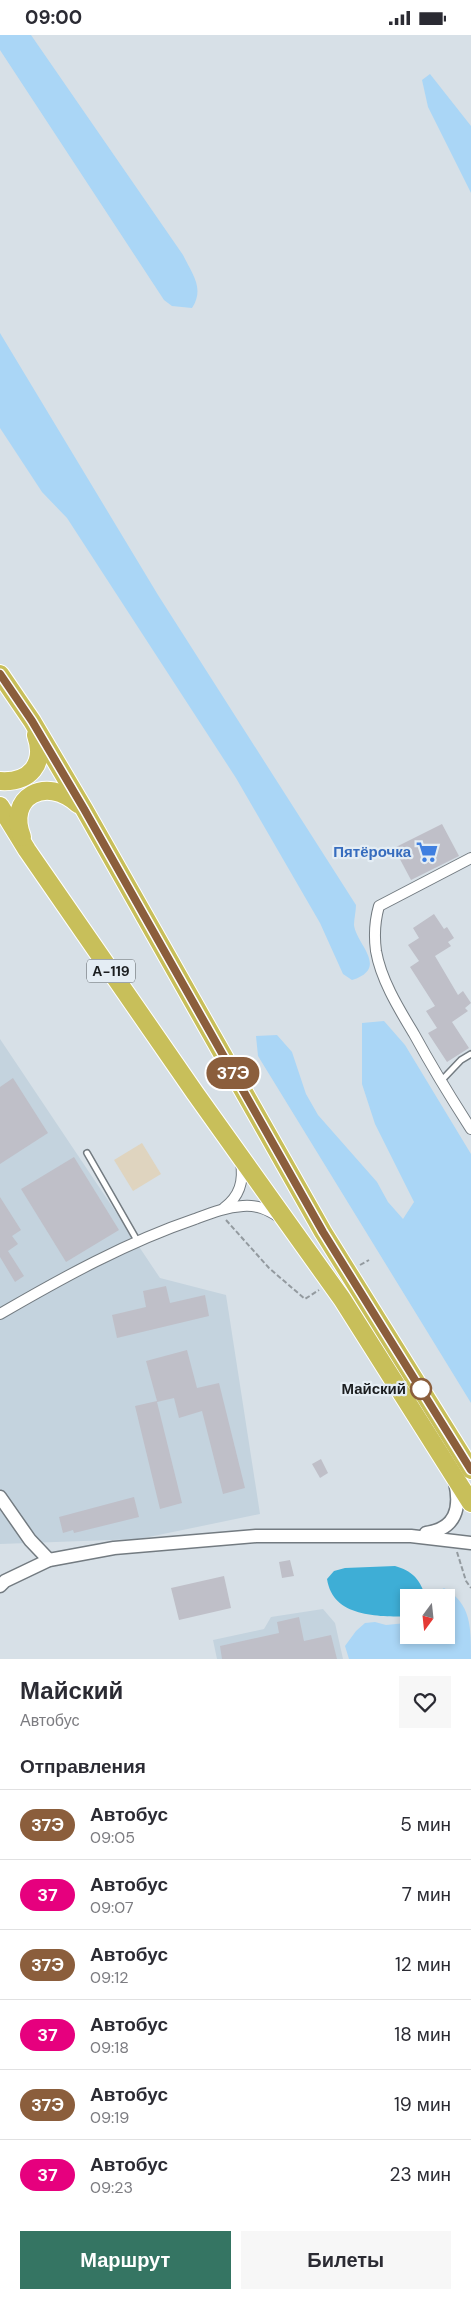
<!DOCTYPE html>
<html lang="ru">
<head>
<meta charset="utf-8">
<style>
  body { margin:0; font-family:"DM Sans",sans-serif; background:#f7f7f7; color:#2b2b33; height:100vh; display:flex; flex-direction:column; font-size:19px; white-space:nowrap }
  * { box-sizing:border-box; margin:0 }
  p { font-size:16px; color:#7c7c81 }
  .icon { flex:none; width:28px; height:28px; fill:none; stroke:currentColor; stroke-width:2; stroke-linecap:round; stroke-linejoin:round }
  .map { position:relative; height:1624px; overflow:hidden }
  .side { display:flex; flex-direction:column; background:#fff; flex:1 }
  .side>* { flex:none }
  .badge { padding:0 10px; border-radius:16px; font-size:18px; line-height:32px }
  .needle { width:32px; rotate:195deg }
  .tools { position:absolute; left:400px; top:1554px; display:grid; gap:10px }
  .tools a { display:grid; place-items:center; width:55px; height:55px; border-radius:0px; background:#fff; box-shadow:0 2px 8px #0003; font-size:25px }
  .map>.badge { position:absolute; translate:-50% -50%; box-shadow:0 0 0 2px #fff }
  h2 { padding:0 20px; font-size:19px; line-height:45px }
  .round { display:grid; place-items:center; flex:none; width:52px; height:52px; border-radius:0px; background:#f7f7f7 }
  .head { display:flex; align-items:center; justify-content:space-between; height:85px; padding:0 20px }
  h1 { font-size:24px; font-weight:600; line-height:38px }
  .cta { display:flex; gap:10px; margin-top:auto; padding:10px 20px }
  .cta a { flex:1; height:58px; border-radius:0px; background:#357563; color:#fff; font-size:20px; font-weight:600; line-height:58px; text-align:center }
  .cta a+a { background:#f7f7f7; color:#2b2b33 }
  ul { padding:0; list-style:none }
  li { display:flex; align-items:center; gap:15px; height:70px; padding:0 20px; border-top:1px solid #e1e1e2 }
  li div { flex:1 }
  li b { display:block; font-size:19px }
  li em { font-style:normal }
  li .badge { min-width:55px; font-weight:700; text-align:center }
  .status { display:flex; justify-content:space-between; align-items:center; height:35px; padding:0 25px; background:#fff; direction:ltr }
  .status svg { height:14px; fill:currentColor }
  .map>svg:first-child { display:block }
  .commercial { fill:#dfd4bf }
  .built { fill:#c4d3de }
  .green { fill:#aad6f6 }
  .water { fill:#3eaed6 }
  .building { fill:#bfbfc8 }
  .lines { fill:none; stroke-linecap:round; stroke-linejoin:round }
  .service-casing { stroke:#737b81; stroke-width:8 }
  .minor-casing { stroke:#737b81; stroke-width:12 }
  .tertiary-casing { stroke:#737b81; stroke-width:15 }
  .trunk-casing { stroke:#fff; stroke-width:20 }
  .path { stroke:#939a9f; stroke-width:2; stroke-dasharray:5 2.5; stroke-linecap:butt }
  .service { stroke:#fff; stroke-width:5 }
  .minor { stroke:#fff; stroke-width:10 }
  .tertiary { stroke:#fff; stroke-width:12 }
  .trunk { stroke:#c8bf5a; stroke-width:18 }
  .line-casing { stroke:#fff; stroke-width:11 }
  .line { stroke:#8b5e3c; stroke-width:8 }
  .stop-dot { fill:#fff; stroke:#8b5e3c; stroke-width:2.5 }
  .labels { text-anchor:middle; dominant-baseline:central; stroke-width:4.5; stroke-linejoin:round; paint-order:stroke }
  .shield { fill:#e4edf4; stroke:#575c60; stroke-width:1 }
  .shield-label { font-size:14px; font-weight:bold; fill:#1b1e20 }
  .shop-label { font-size:15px; font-weight:bold; fill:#366cbe; stroke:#e4edf4; text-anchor:end }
  .stop-label { font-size:15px; font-weight:bold; fill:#1b1e20; stroke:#e4edf4; text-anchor:end }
</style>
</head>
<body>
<div class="status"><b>09:00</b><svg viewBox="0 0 49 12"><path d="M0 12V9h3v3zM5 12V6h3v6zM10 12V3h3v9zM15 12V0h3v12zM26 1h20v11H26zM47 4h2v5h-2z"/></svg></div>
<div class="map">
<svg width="471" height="1624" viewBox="0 0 471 1624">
  <rect width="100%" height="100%" fill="#d7e0e7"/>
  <polygon class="commercial" points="142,1108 161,1139 133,1156 114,1125"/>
  <g class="built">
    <polygon points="0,1004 160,1243 226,1260 260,1479 139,1504 0,1509"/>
    <polygon points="323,1574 335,1588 343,1624 217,1624 213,1605 264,1594 271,1582"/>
  </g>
  <g class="green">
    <path d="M 0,0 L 31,0 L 183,220 C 192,239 205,253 192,273 L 172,271 L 164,265 L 0,15 Z"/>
    <polygon points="430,39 471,91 471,158 428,72 422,45"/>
    <path d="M 0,298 L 158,560 L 356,870 C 356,876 354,884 354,890 C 356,909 390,933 352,945 L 343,939 L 320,888 L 236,743 L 67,483 L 42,457 L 0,393 Z"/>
    <polygon points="384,986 405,1010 471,1119 471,1368 258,1021 256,1001 277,1000 292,1017 306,1059 318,1080 377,1147 388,1167 403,1184 414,1167 375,1089 362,1049 362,988"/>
    <path d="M 444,1553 C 471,1569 471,1590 471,1624 L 349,1624 L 345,1611 L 356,1596 L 365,1588 L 375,1587 L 386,1590 L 406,1588 L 409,1589 L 409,1600 L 446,1600 L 446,1562 L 434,1562 L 435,1559 Z"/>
  </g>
  <path class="water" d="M 395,1531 C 412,1536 419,1543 425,1560 L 425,1562 L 409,1562 L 409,1582 C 378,1581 333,1583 327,1544 L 334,1536 L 345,1533 Z"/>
  <g class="building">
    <polygon points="442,789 459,821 411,845 394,813"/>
    <polygon points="434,879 444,894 447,892 454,903 448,907 451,911 435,921 458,960 463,956 471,968 465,973 468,976 452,987 469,1013 447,1027 428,998 437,993 426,976 435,971 410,932 419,926 408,910 419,903 413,893"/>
    <polygon points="13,1043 48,1098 0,1129 0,1052"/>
    <polygon points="74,1122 119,1195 66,1227 21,1154"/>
    <polygon points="0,1162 21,1195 12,1201 18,1209 8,1216 24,1241 15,1247 0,1222"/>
    <polygon points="166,1251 170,1268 205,1260 209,1281 117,1303 112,1280 146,1272 143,1256"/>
    <polygon points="187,1315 197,1353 219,1348 245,1453 223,1459 202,1376 179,1383 174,1363 157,1367 182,1468 160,1474 135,1371 157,1366 146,1326"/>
    <polygon points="321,1424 328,1438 320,1443 312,1429"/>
    <polygon points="134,1462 139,1482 74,1498 73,1495 63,1498 59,1482"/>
    <polygon points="290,1525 294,1541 282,1543 279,1527"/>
    <polygon points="224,1541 231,1573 179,1585 171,1553"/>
    <polygon points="299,1582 304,1606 331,1600 337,1624 222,1624 220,1611 279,1598 277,1587"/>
  </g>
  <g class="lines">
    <g class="service-casing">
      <g id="service">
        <polyline points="441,1046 461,1025 471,1019"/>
        <polyline points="87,1118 138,1207"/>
      </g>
    </g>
    <g class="minor-casing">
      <g id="minor">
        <path d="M 471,823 L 379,871 C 375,885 374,901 376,916 C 381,945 399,974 414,999 C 432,1032 451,1063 471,1094"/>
        <path d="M 224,1173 C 240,1161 244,1146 241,1127"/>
        <path d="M 0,1279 C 62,1243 127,1207 195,1184 C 211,1178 226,1172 243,1171 C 257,1170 267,1174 279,1182"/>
      </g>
    </g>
    <g class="tertiary-casing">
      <g id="tertiary">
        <polyline points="0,1462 30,1505 49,1525"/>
        <path d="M 426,1498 C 456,1494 461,1473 455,1447"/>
        <polyline points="0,1551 5,1546 49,1525 114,1513 256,1501 411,1501 471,1508"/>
      </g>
    </g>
    <g class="trunk-casing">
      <g id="trunk">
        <polyline points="0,639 32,686 84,774 323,1197 471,1435"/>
        <path d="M 0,746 C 30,748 46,729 36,700"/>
        <polyline points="0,771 27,815 195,1058 342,1264 471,1468"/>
        <path d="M 22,802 C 6,762 46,740 78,769"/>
      </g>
    </g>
    <g class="path">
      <polyline points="226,1185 269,1233 305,1264 319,1255"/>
      <polyline points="360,1230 369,1225"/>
      <polyline points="457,1517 466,1546 471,1553"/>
    </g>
    <use href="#service" class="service"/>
    <use href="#minor" class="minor"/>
    <use href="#tertiary" class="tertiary"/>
    <use href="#trunk" class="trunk"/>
  </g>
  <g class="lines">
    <g class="line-casing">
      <polyline id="line" points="0,639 32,686 84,774 323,1197 471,1435"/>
    </g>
    <use href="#line" class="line"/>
  </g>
  <defs>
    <g id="supermarket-bare" transform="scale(1.725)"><path d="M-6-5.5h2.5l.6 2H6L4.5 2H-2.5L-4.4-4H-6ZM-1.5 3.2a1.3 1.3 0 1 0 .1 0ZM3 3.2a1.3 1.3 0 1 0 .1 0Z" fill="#3f7fe0" stroke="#e4edf4" stroke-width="2.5" paint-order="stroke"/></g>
  </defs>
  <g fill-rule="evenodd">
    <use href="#supermarket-bare" x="427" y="817"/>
  </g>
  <circle class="stop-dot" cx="421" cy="1354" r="10"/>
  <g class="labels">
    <rect class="shield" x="87" y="924.5" width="48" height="23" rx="4"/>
    <g class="shield-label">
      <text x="111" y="936">А-119</text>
    </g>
    <g class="shop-label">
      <text x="411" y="817">Пятёрочка</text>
    </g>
    <g class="stop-label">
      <text x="406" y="1354">Майский</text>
    </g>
  </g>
</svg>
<div class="tools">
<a><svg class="needle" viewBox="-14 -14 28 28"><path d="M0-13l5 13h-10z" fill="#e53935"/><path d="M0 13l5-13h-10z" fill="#7c7c81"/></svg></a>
</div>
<b class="badge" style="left:233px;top:1038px;background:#8b5e3c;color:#fff">37Э</b>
</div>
<section class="side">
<div class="head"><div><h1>Майский</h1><p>Автобус</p></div><a class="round"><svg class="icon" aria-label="heart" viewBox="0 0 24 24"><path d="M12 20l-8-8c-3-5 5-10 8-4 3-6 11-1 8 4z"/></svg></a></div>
<h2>Отправления</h2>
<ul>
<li><span class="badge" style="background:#8b5e3c;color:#fff">37Э</span><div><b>Автобус</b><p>09:05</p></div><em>5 мин</em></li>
<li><span class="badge" style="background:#e6007e;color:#fff">37</span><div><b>Автобус</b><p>09:07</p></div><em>7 мин</em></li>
<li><span class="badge" style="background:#8b5e3c;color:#fff">37Э</span><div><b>Автобус</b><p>09:12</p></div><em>12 мин</em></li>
<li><span class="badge" style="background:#e6007e;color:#fff">37</span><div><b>Автобус</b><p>09:18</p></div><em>18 мин</em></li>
<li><span class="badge" style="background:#8b5e3c;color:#fff">37Э</span><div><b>Автобус</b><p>09:19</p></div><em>19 мин</em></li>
<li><span class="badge" style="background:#e6007e;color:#fff">37</span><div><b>Автобус</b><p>09:23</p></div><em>23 мин</em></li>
</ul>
<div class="cta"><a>Маршрут</a><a>Билеты</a></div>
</section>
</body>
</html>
